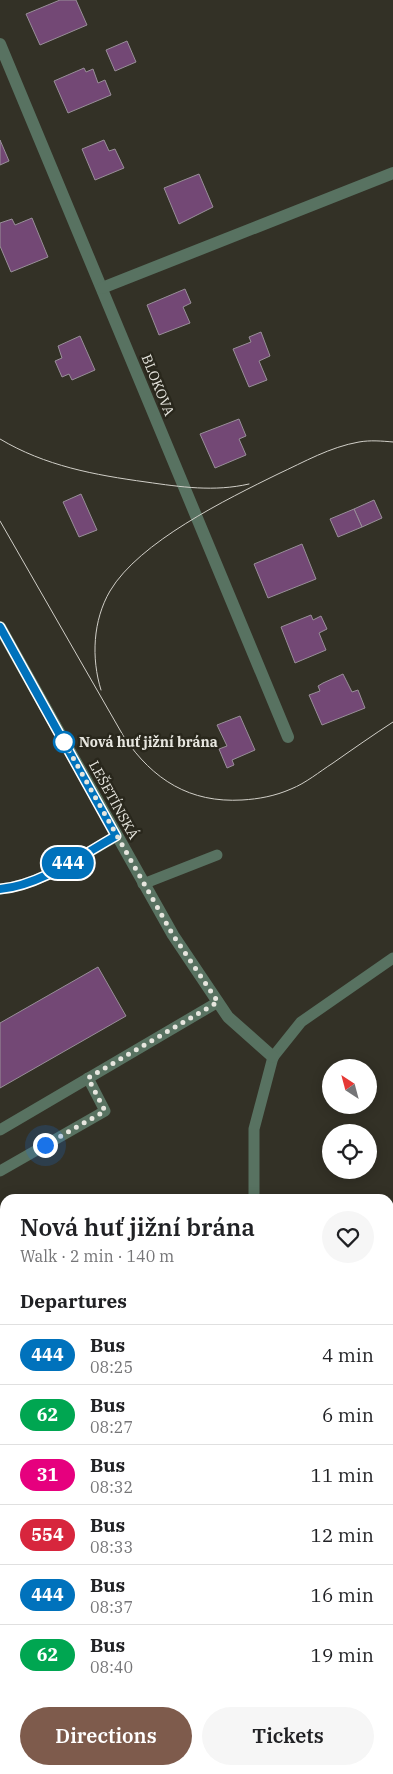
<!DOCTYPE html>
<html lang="en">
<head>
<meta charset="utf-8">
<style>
  body { margin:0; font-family:"IBM Plex Serif",serif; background:#f6f6f6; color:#202124; height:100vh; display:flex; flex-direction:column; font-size:19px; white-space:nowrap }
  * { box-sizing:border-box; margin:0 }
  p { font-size:16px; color:#757577 }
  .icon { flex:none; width:28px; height:28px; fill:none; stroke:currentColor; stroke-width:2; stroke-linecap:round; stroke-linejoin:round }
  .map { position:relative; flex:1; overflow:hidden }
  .side { position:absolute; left:0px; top:1194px; width:394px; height:581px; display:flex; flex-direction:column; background:#fff; border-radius:15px 15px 0 0; box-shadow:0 2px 12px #0003 }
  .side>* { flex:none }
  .badge { padding:0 10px; border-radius:16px; font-size:18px; line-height:32px }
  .needle { width:32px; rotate:324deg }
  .fabs { position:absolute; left:322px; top:1059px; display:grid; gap:10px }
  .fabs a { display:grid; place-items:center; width:55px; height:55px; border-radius:50%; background:#fff; box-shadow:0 2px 12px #0003; font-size:25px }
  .you { position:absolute; width:25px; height:25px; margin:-12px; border:4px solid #fff; border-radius:50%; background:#1a73e8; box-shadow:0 0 0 8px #1a73e833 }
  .map>.badge { position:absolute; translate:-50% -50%; box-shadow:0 0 0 2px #fff }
  h2 { padding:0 20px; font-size:19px; line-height:45px }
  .round { display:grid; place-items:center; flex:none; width:52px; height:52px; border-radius:26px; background:#f6f6f6 }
  .headline { display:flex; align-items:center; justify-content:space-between; height:85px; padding:0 20px }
  h1 { font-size:24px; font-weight:600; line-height:38px }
  .action { display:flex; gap:10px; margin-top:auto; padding:10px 20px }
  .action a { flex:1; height:58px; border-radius:30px; background:#7e5b4c; color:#fff; font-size:20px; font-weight:600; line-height:58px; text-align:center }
  .action a+a { background:#f6f6f6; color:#202124 }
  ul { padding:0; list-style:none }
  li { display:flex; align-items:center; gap:15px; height:60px; padding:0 20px; border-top:1px solid #e0e0e0 }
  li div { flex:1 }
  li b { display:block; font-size:19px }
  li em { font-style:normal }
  li .badge { min-width:55px; font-weight:700; text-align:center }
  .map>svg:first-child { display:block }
  .building { fill:#734875; stroke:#998f99 }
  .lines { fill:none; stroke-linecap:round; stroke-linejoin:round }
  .service { stroke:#587261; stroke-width:11 }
  .minor { stroke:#587261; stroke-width:12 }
  .tram { stroke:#d1cfc8; stroke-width:1 }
  .rail { stroke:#d1cfc8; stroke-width:4; stroke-dasharray:2.5 5; stroke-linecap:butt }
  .line-casing { stroke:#fff; stroke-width:11 }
  .line { stroke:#0072bc; stroke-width:8 }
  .walk { stroke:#e7e6df; stroke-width:5; stroke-dasharray:0 9 }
  .stop-dot { fill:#fff; stroke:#0072bc; stroke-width:2.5 }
  .labels { text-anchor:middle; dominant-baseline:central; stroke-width:5; stroke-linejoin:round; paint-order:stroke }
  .street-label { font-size:14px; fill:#e7e6df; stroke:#29271c }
  .stop-label { font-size:14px; font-weight:bold; fill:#e7e6df; stroke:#29271c; text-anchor:start }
</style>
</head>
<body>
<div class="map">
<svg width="393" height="1774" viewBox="0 0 393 1774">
  <rect width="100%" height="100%" fill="#333126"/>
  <g class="building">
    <polygon points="60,0 76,0 87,25 40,45 26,14"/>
    <polygon points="127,41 136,62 115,71 106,50"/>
    <polygon points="84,68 86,72 93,69 98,83 105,80 111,95 68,113 54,81"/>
    <polygon points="0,140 9,161 0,165"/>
    <polygon points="104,140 109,151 115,149 124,168 95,180 82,149"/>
    <polygon points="199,174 213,207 179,224 164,188"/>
    <polygon points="32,218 48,257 11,272 0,246 0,223 12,219 15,225"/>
    <polygon points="185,289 191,303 183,307 190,323 159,335 147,305"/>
    <polygon points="261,332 270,356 259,361 267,380 249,387 233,349 251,342 249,337"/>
    <polygon points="80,336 95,370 72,380 69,374 62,377 55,361 62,358 58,346"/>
    <polygon points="239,419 246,436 239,439 246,455 215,468 200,434"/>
    <polygon points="81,494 97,530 79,537 63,502"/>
    <polygon points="374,500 382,518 362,527 354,509"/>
    <polygon points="354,509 362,527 338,537 330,519"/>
    <polygon points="302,544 316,579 268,598 254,564"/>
    <polygon points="311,615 313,620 321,616 327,629 319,633 326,650 295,663 281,627"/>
    <polygon points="343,674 352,692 358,690 365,708 322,725 309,695 320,691 318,686 323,683"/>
    <polygon points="240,716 255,750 232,760 234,765 227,768 219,749 227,746 217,725"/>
    <polygon points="98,967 126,1016 0,1088 0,1023"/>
    <polygon points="5,1690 5,1706 0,1699 0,1694"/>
    <polygon points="0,1699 5,1706 5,1770 49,1770 52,1774 0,1774"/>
    <polygon points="49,1770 357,1770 360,1774 52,1774"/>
  </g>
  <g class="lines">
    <g class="service">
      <polyline points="143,884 217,855"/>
      <path d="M 0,889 C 39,886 82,855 117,836"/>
      <polyline points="0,1130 218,1002"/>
      <polyline points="0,1171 105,1111 88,1078"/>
      <polyline points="254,1199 254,1129 273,1057 301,1022 393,958"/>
      <polyline points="389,1727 393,1733"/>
    </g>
    <g class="minor">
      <polyline points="0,44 288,737"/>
      <polyline points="102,288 393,173"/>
      <polyline points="0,627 173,935 228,1017 273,1057"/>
    </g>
    <g class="tram">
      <path d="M 0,439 C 45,466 95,475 146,482 C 181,487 214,492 249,484"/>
      <path d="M 0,521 L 124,737 C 153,780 190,803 242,800 C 259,799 275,796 291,789 C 306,783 319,772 333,763 C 353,749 373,735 393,722"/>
      <path d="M 101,690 C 91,658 93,620 110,591 C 139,542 227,499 278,474 C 304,462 330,447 359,442 C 370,440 382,441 393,442"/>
    </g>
    <g class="rail">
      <polyline points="389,1291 393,1290"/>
      <polyline points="389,1301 393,1301"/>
      <polyline points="389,1329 393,1329"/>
      <polyline points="0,1342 5,1342"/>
      <polyline points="389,1348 393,1349"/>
      <polyline points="0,1369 5,1369"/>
      <polyline points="389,1383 393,1383"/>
      <polyline points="389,1416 393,1417"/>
      <polyline points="25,1770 28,1774"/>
      <polyline points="344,1770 347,1774"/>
    </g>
  </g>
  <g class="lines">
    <g class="line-casing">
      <path id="line" d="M 0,627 L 116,836 C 82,855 39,886 0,889"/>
    </g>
    <use href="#line" class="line"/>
    <polyline class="walk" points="45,1145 105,1111 88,1078 218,1002 173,935 63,740 64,742"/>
  </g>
  <circle class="stop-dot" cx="64" cy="742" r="10"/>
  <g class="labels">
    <g class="street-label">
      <text transform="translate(158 385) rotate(68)">BLOKOVA</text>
      <text transform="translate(114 800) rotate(61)">LEŠETÍNSKÁ</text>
    </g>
    <g class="stop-label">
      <text x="79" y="742">Nová huť jižní brána</text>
    </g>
  </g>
</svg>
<div class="fabs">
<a><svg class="needle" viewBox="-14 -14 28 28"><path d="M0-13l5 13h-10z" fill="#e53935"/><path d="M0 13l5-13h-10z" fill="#757577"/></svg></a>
<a><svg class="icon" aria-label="locate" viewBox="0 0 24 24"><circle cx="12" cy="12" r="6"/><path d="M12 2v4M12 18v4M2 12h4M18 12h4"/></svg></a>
</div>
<div class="you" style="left:45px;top:1145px"></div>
<b class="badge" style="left:68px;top:863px;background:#0072bc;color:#fff">444</b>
<section class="side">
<div class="headline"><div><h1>Nová huť jižní brána</h1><p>Walk · 2 min · 140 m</p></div><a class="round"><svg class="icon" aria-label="heart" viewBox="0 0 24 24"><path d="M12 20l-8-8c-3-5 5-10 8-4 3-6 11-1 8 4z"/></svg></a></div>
<h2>Departures</h2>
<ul>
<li><span class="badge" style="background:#0072bc;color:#fff">444</span><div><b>Bus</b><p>08:25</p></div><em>4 min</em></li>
<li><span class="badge" style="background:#00a651;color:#fff">62</span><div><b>Bus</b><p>08:27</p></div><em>6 min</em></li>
<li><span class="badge" style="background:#e6007e;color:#fff">31</span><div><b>Bus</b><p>08:32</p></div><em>11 min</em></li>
<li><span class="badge" style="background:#d7263d;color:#fff">554</span><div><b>Bus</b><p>08:33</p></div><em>12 min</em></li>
<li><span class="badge" style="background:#0072bc;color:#fff">444</span><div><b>Bus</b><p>08:37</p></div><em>16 min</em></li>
<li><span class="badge" style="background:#00a651;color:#fff">62</span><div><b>Bus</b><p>08:40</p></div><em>19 min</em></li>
</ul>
<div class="action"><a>Directions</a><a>Tickets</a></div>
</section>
</div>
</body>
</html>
